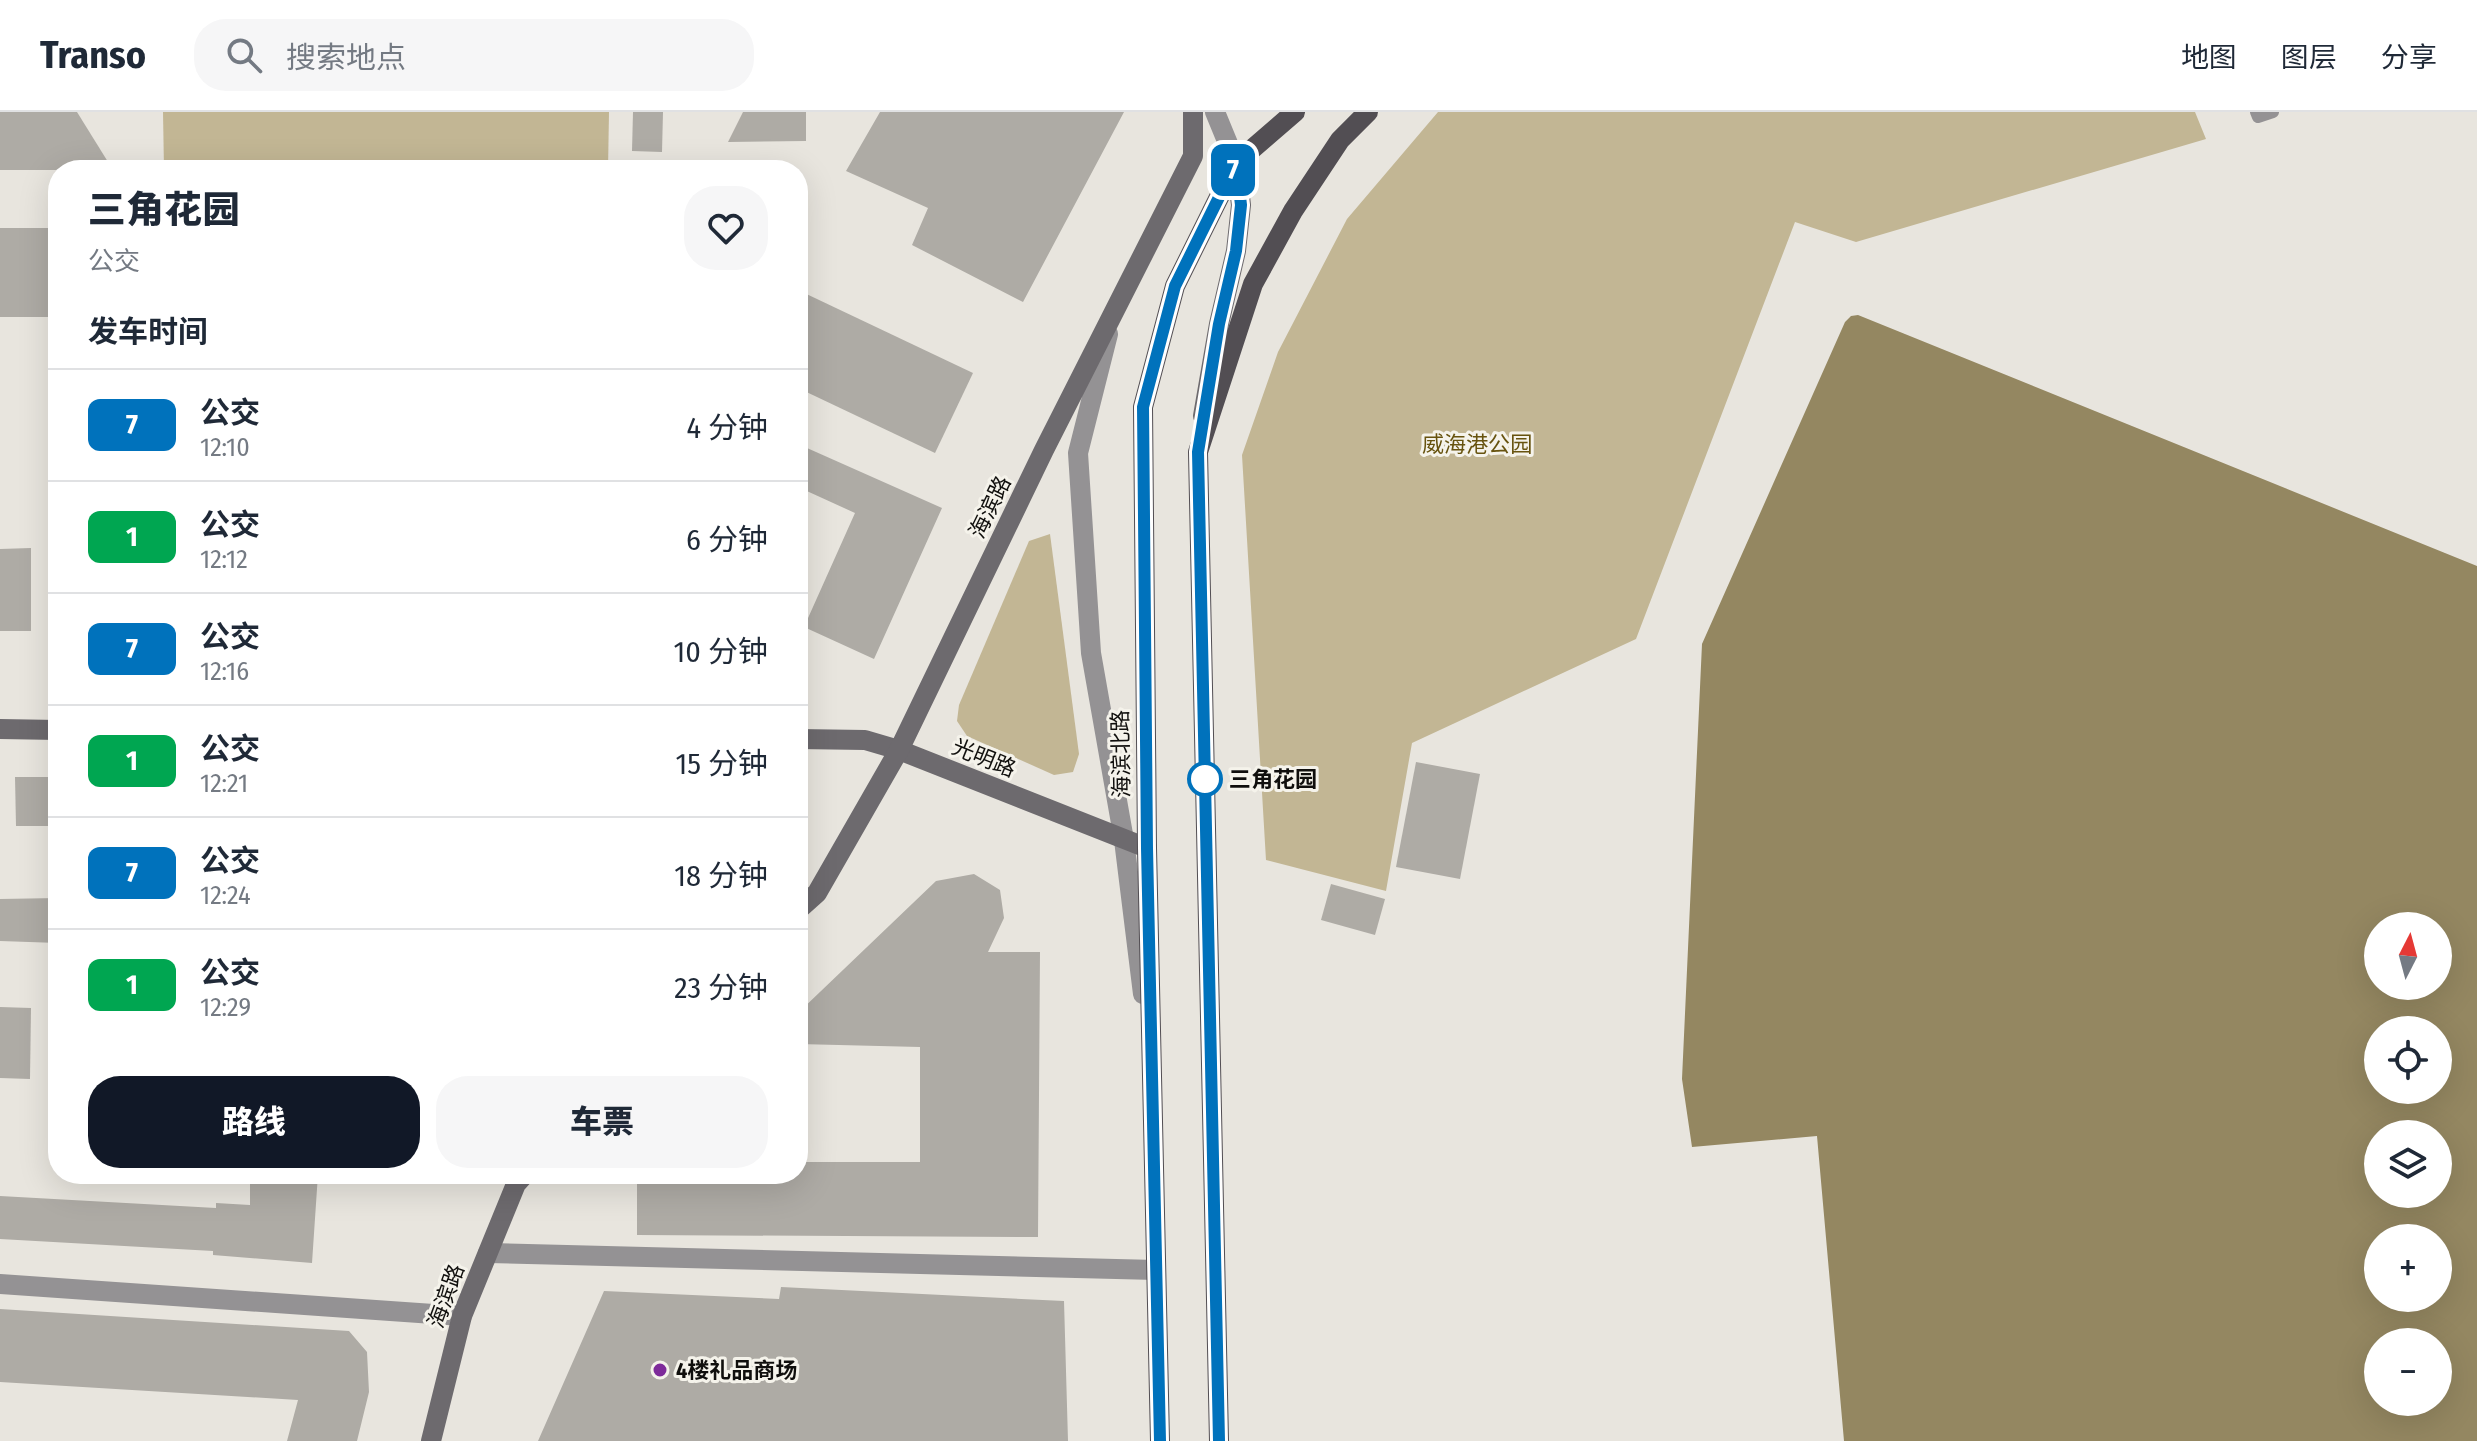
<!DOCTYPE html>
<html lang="zh">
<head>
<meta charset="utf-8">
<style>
  body { margin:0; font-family:"Fira Sans Condensed","Noto Sans SC",sans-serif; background:#f6f6f7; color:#1f2937; height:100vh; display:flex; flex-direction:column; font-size:30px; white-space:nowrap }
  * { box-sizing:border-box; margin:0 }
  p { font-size:26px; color:#747a83 }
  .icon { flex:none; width:44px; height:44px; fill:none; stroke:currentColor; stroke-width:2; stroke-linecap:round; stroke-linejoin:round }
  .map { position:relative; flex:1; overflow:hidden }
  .sheet { position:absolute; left:48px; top:48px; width:760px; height:1024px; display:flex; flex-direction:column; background:#fff; border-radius:32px; box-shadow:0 8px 32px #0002 }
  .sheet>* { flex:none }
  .badge { padding:0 16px; border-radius:12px; font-size:28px; line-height:52px }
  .needle { width:52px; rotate:6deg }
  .buttons { position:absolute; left:2364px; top:800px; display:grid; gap:16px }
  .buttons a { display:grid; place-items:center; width:88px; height:88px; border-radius:50%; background:#fff; box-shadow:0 8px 32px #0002; font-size:40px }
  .map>.badge { position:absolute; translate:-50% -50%; box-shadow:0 0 0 4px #fff }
  h2 { padding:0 40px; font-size:30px; line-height:72px }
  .round { display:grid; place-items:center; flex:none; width:84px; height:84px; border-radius:32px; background:#f6f6f7 }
  .summary { display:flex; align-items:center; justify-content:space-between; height:136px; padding:0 40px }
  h1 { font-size:38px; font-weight:800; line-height:60px }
  .button { display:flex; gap:16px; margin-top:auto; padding:16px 40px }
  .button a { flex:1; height:92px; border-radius:32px; background:#111827; color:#fff; font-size:32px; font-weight:800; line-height:92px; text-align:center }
  .button a+a { background:#f6f6f7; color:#1f2937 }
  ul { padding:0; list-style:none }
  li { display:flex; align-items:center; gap:24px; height:112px; padding:0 40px; border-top:2px solid #e0e1e3 }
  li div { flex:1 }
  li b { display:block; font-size:30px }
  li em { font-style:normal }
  li .badge { min-width:88px; font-weight:700; text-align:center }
  header { display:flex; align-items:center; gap:48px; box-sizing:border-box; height:112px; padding:0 40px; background:#fff; border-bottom:2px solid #e0e1e3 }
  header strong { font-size:38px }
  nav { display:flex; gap:44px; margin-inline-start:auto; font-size:28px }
  .search { width:560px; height:72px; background:#f6f6f7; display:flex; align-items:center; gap:20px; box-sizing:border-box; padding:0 28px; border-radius:32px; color:#747a83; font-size:30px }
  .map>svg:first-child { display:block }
  .green { fill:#c2b694 }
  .water { fill:#948761; fill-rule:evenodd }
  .building { fill:#aeaba5 }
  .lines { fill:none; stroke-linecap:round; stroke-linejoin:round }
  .lane { stroke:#949294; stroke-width:12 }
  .street { stroke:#949294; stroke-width:20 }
  .secondary { stroke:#6d6a6e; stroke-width:20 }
  .primary { stroke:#524e53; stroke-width:20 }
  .line-casing { stroke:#fff; stroke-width:18 }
  .line { stroke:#0072bc; stroke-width:12 }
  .stop-dot { fill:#fff; stroke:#0072bc; stroke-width:4 }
  .poi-dot { fill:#7e2b9a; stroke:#f5f3eb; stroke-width:3 }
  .labels { text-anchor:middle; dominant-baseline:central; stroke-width:6; stroke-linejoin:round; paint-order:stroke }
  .park-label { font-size:22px; fill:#67530f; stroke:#f5f3eb }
  .street-label { font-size:22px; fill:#100f0d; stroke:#f5f3eb }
  .stop-label { font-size:22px; font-weight:bold; fill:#100f0d; stroke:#f5f3eb; text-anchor:start }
  .poi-label { font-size:22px; font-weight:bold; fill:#100f0d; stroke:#f5f3eb; text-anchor:start }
</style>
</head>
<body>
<header>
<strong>Transo</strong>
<div class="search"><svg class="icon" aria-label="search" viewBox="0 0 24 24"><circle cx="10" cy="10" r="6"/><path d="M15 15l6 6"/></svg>搜索地点</div>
<nav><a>地图</a><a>图层</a><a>分享</a></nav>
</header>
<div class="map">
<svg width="2477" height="1329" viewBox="0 0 2477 1329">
  <rect width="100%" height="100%" fill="#e8e5de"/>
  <g class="green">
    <polygon points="163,0 609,0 608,58 164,58"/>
    <polygon points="1438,0 2195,0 2206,27 1856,130 1795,110 1636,527 1412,631 1386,779 1266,748 1242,343 1278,240 1347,107"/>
    <polygon points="1050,422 1079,642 1073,660 1054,663 967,624 957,609 959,593 1029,429"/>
  </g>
  <path class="water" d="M 1858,203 L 2477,454 L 2477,1329 L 1844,1329 L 1817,1024 L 1692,1035 L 1682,967 L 1702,532 L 1845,210 L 1851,204 ZM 2378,814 L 2438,814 L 2438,874 L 2378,874 ZM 2378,918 L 2438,918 L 2438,978 L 2378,978 ZM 2378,1022 L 2438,1022 L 2438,1082 L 2378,1082 ZM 2378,1126 L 2438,1126 L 2438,1186 L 2378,1186 ZM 2378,1230 L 2438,1230 L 2438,1290 L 2378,1290 Z"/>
  <g class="building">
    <polygon points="0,0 77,0 113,58 0,58"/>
    <polygon points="633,0 663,0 662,40 632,39"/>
    <polygon points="743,0 806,0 806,29 728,30"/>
    <polygon points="880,0 1124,0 1023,190 912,133 928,96 846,59"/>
    <rect x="0" y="116" width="58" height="89"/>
    <polygon points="798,178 973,261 935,341 798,276"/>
    <polygon points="798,332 942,396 874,547 804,515 855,401 798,375"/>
    <polygon points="31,436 31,519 0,519 0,437"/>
    <polygon points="1416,650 1480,662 1460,767 1396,755"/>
    <polygon points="15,665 58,665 58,714 16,714"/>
    <polygon points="974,762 1000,778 1004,806 988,840 1040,840 1038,1125 637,1123 637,1062 798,1062 798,1050 920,1050 920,935 798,932 798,901 936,769"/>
    <polygon points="1331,772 1385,787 1375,823 1321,808"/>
    <polygon points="58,786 58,831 0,829 0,787"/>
    <polygon points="0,895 31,896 30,967 0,966"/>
    <polygon points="250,1062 318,1062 312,1151 213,1143 213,1139 0,1127 0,1084 216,1096 216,1091 250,1093"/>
    <polygon points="781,1175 1064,1189 1068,1329 538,1329 604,1179 779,1187"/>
    <polygon points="0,1197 349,1219 367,1240 369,1280 357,1329 287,1329 298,1288 0,1270"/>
  </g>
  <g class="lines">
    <polyline class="lane" points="2256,0 2258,5 2273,0"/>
    <g class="street">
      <polyline points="1215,0 1236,51"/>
      <polyline points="1108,222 1078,341 1091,541 1124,728 1143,882"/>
      <polyline points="488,1141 1156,1158"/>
      <polyline points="0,1172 462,1204"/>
    </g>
    <g class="secondary">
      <polyline points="1203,304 1219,212 1236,139 1241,93 1236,51"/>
      <polyline points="0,617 58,618"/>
      <polyline points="798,627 865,628 899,638 1147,736"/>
      <polyline points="798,798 817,781 899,638 1044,338 1193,44 1193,0"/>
      <polyline points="431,1329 462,1204 516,1072 525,1062"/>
    </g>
    <g class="primary">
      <polyline points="1160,1329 1147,736 1143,295 1175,174 1236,51 1295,0"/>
      <polyline points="1219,1329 1198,340 1253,172 1293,99 1340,28 1368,0"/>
    </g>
  </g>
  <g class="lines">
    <g class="line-casing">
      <polyline id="line" points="1160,1329 1147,736 1143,295 1175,174 1236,51 1241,93 1236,139 1219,212 1198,340 1219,1329"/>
    </g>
    <use href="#line" class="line"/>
  </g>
  <circle class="stop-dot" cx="1205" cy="667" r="16"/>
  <circle class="poi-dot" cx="660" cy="1258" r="8"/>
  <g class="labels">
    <g class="park-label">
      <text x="1477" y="332">威海港公园</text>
    </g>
    <g class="street-label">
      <text transform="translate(990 395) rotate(-64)">海滨路</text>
      <text transform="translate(1121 642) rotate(-91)">海滨北路</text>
      <text transform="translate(984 646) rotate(22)">光明路</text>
      <text transform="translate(446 1184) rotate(-70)">海滨路</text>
    </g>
    <g class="stop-label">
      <text x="1229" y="667">三角花园</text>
    </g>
    <g class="poi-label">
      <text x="676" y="1258">4楼礼品商场</text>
    </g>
  </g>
</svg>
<div class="buttons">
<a><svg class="needle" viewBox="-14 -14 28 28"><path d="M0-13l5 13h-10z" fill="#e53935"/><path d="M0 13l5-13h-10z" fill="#747a83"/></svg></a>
<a><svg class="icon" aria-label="locate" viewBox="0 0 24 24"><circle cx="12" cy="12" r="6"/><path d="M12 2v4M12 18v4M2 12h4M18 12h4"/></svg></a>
<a><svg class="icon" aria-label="layers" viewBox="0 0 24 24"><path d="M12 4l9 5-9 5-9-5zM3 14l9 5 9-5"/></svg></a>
<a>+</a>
<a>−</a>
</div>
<b class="badge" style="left:1233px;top:58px;background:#0072bc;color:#fff">7</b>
<section class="sheet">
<div class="summary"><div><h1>三角花园</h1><p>公交</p></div><a class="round"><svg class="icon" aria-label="heart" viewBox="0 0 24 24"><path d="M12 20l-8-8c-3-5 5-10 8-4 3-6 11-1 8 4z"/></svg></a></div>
<h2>发车时间</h2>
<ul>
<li><span class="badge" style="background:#0072bc;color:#fff">7</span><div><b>公交</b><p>12:10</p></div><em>4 分钟</em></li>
<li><span class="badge" style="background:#00a651;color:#fff">1</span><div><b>公交</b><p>12:12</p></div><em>6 分钟</em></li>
<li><span class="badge" style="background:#0072bc;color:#fff">7</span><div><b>公交</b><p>12:16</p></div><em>10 分钟</em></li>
<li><span class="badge" style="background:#00a651;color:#fff">1</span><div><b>公交</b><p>12:21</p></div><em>15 分钟</em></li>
<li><span class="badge" style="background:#0072bc;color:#fff">7</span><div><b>公交</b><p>12:24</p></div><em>18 分钟</em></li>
<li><span class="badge" style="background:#00a651;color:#fff">1</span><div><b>公交</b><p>12:29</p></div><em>23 分钟</em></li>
</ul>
<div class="button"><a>路线</a><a>车票</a></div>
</section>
</div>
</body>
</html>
